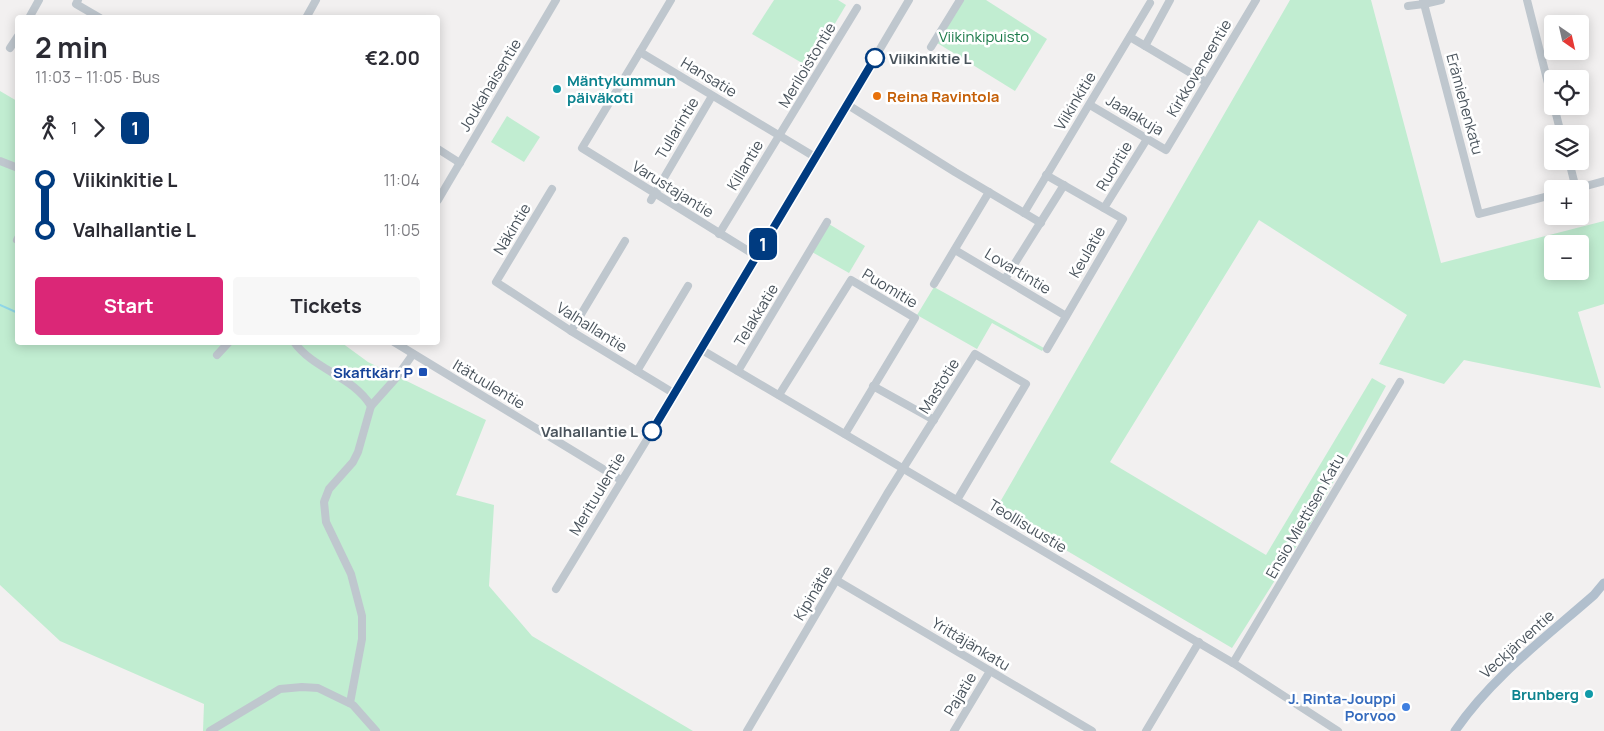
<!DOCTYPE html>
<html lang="en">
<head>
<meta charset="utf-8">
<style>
  body { margin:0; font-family:Manrope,sans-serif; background:#f7f7f7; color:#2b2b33; height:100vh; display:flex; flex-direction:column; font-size:19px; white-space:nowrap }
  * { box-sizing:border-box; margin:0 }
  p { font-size:16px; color:#7c7c81 }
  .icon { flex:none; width:28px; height:28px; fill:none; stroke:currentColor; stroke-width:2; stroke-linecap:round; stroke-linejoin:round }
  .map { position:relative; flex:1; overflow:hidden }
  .drawer { position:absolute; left:15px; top:15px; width:425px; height:330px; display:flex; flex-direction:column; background:#fff; border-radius:5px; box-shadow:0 2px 12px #0003 }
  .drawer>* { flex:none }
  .badge { padding:0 10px; border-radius:8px; font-size:18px; line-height:32px }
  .needle { width:32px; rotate:146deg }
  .buttons { position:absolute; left:1544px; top:15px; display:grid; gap:10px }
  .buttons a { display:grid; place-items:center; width:45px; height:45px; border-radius:5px; background:#fff; box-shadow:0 2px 12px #0003; font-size:25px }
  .map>.badge { position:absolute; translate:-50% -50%; box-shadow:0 0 0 2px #fff }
  .legs { display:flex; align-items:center; gap:8px; height:55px; padding:0 20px; font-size:16px }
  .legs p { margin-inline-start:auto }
  .summary { display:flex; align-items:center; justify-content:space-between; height:85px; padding:0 20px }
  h1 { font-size:28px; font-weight:700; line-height:38px }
  .cta { display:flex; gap:10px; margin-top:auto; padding:10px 20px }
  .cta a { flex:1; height:58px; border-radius:5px; background:#db2777; color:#fff; font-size:20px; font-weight:700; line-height:58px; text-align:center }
  .cta a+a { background:#f7f7f7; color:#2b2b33 }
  ul { padding:0 20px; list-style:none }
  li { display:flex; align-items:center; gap:18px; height:50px; font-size:19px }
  li i { display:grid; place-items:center; width:8px; height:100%; margin:0 6px; background:currentColor }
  li i::after { content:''; width:12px; height:12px; margin:-6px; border:4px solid; border-radius:50%; background:#fff }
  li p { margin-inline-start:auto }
  li:first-child i { background:linear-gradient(#0000 50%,currentColor 0) }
  li:last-child i { background:linear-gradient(currentColor 50%,#0000 0) }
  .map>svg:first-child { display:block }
  .green { fill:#c1edd1; fill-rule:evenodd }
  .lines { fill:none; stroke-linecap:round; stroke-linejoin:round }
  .stream { stroke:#90d7e8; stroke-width:2 }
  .minor { stroke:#bfc7ce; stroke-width:8 }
  .major { stroke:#b1bfcd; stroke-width:9 }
  .line-1-casing { stroke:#fff; stroke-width:11 }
  .line-1 { stroke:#003b80; stroke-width:8 }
  .stop-1-dot { fill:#fff; stroke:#003b80; stroke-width:2.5 }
  .culture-dot { fill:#0f9aa8; stroke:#fff; stroke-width:2 }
  .food-dot { fill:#e8710a; stroke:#fff; stroke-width:2 }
  .transit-dot { fill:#1a4fb4; stroke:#fff; stroke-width:2 }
  .shop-dot { fill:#3f7fe0; stroke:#fff; stroke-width:2 }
  .labels { text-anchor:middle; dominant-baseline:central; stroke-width:5; stroke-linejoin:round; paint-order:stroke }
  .park-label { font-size:15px; fill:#1c7a4a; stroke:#fff }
  .stop-label { font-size:15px; font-weight:bold; fill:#49535c; stroke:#fff; text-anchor:start }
  .street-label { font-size:15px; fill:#49535c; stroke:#fff }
  .culture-label { font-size:15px; font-weight:bold; fill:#0d838f; stroke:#fff; text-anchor:start }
  .food-label { font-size:15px; font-weight:bold; fill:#c56008; stroke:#fff; text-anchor:start }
  .transit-label { font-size:15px; font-weight:bold; fill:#164399; stroke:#fff; text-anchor:end }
  .shop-label { font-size:15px; font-weight:bold; fill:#366cbe; stroke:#fff; text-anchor:end }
</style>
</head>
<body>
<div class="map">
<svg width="1604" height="731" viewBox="0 0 1604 731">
  <rect width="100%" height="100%" fill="#f2f0f0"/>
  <g class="green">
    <polygon points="774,0 838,0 846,5 809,67 752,34"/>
    <polygon points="957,0 986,0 1047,39 1015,91 934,41"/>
    <path d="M 1290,0 L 1371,0 L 1441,263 L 1604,221 L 1604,304 L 1578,312 L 1601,388 L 1464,360 L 1444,384 L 1379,364 L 1407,315 L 1259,220 L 1110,462 L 1266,555 L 1372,378 L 1386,386 L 1310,525 L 1232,648 L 996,509 ZM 1552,244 L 1580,244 L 1580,271 L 1552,271 Z"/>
    <polygon points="0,91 17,101 18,342 342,343 368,362 486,420 456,495 494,505 489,586 532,636 693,731 203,731 204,704 60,641 0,585"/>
    <polygon points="507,116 540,137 524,162 491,142"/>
    <polygon points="829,224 865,246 849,273 812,252"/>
    <polygon points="934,287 1044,348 1042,351 992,323 977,349 917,315"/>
  </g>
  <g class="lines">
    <polyline class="stream" points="0,305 18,313"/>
    <g class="minor">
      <polyline points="78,0 76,4 100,18"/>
      <polyline points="671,0 640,52 815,157"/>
      <polyline points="1423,0 1479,214 1552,195"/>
      <polyline points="1527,0 1552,99"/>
      <polyline points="1408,6 1424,4 1441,0"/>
      <polyline points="29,18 39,0"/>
      <polyline points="306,18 316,0"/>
      <polyline points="1130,37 1206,82"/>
      <polyline points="1145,46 1170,0"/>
      <polyline points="931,47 960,0"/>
      <polyline points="10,48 18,36"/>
      <polyline points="640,52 582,148 750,252"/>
      <polyline points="848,105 955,172 1041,223"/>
      <polyline points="1090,105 1166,150 1256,0"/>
      <polyline points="1554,106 1561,134"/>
      <polyline points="438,149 460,163"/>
      <polyline points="0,161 18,168"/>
      <polyline points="1569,161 1576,189"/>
      <polyline points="1046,175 1123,219 1047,349"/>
      <polyline points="552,189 496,282 571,331 675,394"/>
      <polyline points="1575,189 1604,181"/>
      <polyline points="438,200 556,0"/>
      <polyline points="651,200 712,96"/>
      <polyline points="1104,208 1147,139"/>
      <polyline points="1024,213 1150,3"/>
      <polyline points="719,234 857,8"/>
      <polyline points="17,240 18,238"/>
      <polyline points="955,250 1066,316"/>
      <polyline points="1005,279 1064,185"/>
      <polyline points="934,284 989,192"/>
      <polyline points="571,331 625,241"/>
      <path d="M 294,342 C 314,370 353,376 371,406"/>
      <polyline points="394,342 621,480"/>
      <polyline points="702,350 1233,663 1338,731"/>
      <polyline points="217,355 229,342"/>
      <polyline points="637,371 688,286"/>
      <polyline points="738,371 827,222"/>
      <polyline points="873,386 934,420"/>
      <polyline points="779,395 851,280 915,318 845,434"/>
      <polyline points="836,580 1092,731"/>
      <polyline points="556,589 707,341 909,0"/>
      <polyline points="1233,663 1400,382"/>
      <polyline points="350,703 362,639 362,616 351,574 326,522 324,502 329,489 353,462 358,452 371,406 396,378 413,354"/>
      <polyline points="210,731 280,689 302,687 318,688 353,705 376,731"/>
      <polyline points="747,731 887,494 975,354 1026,384 957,500"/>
      <polyline points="954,731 990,671"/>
      <polyline points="1146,731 1199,642"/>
    </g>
    <path class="major" d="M 1455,731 C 1492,677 1545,638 1594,595 L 1604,583"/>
  </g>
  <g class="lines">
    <g class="line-1-casing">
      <polyline id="line-1" points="652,431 875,58"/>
    </g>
    <use href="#line-1" class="line-1"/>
  </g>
  <g class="stop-1-dot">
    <circle cx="875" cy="58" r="9"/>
    <circle cx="652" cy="431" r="9"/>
  </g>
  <g class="culture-dot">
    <circle cx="557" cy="89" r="5"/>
    <circle cx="1589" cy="694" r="5"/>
  </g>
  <circle class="food-dot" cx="877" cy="96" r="5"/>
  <rect class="transit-dot" x="418" y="367" width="10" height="10" rx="2.5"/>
  <circle class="shop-dot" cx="1406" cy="707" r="5"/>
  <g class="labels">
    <g class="park-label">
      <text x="984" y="36">Viikinkipuisto</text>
    </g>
    <g class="stop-label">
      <text x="889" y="58">Viikinkitie L</text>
      <text x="638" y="431" text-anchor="end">Valhallantie L</text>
    </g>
    <g class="street-label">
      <text transform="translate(807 65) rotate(-59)">Meriloistontie</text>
      <text transform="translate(1199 68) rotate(-59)">Kirkkoveneentie</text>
      <text transform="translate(709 77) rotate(31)">Hansatie</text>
      <text transform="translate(490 85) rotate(-59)">Joukahaisentie</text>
      <text transform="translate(1075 101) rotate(-59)">Viikinkitie</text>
      <text transform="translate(1465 104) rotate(75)">Erämiehenkatu</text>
      <text transform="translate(1135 115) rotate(31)">Jaalakuja</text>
      <text transform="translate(677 128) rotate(-59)">Tullarintie</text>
      <text transform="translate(745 165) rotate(-59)">Killantie</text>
      <text transform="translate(1114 166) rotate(-59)">Ruoritie</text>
      <text transform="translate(673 189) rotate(32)">Varustajantie</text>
      <text transform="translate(512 229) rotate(-59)">Näkintie</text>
      <text transform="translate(1087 252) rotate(-60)">Keulatie</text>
      <text transform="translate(1018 271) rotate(31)">Lovartintie</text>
      <text transform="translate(890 288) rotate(31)">Puomitie</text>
      <text transform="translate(756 315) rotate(-59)">Telakkatie</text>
      <text transform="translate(592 327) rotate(32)">Valhallantie</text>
      <text transform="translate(489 384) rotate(31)">Itätuulentie</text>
      <text transform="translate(939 386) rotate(-58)">Mastotie</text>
      <text transform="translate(597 494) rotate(-59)">Merituulentie</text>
      <text transform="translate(1305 516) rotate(-60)">Ensio Miettisen Katu</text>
      <text transform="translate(1028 526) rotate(31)">Teollisuustie</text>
      <text transform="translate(813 593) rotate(-59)">Kipinätie</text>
      <text transform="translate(971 644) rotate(31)">Yrittäjänkatu</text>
      <text transform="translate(1517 644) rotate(-42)">Veckjärventie</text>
      <text transform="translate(960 694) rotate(-59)">Pajatie</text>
    </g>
    <g class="culture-label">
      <text x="567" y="80">Mäntykummun<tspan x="567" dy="17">päiväkoti</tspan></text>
      <text x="1579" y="694" text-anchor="end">Brunberg</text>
    </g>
    <g class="food-label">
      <text x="887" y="96">Reina Ravintola</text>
    </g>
    <g class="transit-label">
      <text x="413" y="372">Skaftkärr P</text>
    </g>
    <g class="shop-label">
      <text x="1396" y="698">J. Rinta-Jouppi<tspan x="1396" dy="17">Porvoo</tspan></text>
    </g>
  </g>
</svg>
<div class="buttons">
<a><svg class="needle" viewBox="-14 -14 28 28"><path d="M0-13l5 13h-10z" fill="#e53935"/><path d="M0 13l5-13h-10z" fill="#7c7c81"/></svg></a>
<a><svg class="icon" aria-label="locate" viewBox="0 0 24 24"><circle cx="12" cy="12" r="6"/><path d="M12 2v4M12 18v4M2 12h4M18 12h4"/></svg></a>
<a><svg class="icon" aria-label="layers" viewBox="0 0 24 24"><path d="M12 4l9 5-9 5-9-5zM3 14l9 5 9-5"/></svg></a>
<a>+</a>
<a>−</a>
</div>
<b class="badge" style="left:763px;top:244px;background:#003b80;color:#fff">1</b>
<section class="drawer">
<div class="summary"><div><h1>2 min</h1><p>11:03 – 11:05 · Bus</p></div><b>€2.00</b></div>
<div class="legs"><svg class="icon" aria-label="walk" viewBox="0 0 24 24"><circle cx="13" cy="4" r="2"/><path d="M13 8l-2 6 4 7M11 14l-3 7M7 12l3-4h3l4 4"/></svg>1<svg class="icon" aria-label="forward" viewBox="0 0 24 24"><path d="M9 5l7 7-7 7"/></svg><b class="badge" style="background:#003b80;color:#fff">1</b></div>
<ul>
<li><i style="color:#003b80"></i><b>Viikinkitie L</b><p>11:04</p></li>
<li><i style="color:#003b80"></i><b>Valhallantie L</b><p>11:05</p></li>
</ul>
<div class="cta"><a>Start</a><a>Tickets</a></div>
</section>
</div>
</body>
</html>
